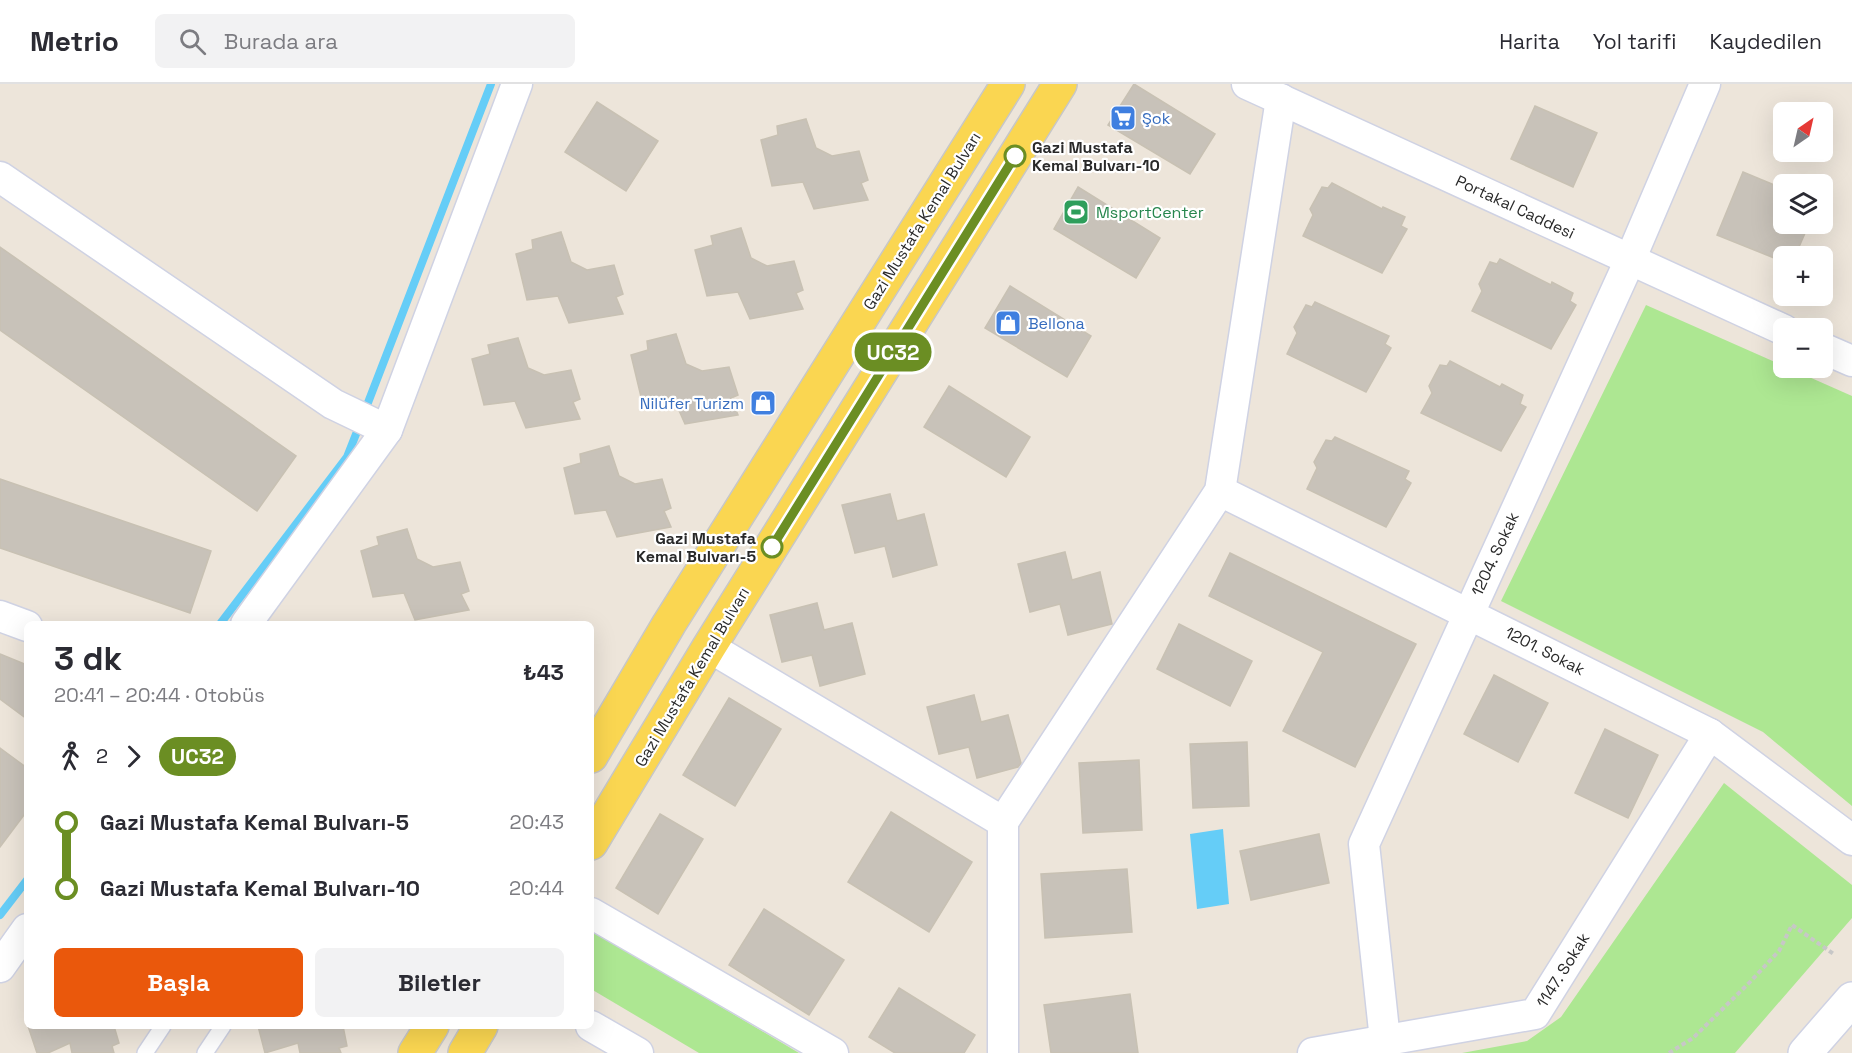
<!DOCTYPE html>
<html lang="tr">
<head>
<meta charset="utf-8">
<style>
  body { margin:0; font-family:"Space Grotesk",sans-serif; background:#f2f2f3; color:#2b2b33; height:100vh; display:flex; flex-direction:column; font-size:22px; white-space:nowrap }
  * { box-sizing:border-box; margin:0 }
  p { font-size:20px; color:#7c7c81 }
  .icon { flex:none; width:33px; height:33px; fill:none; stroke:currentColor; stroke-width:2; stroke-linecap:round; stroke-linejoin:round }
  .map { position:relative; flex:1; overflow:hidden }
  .details { position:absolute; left:24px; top:537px; width:570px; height:408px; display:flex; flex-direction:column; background:#fff; border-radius:9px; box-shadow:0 6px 24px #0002 }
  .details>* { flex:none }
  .badge { padding:0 12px; border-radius:20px; font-size:21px; line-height:39px }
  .needle { width:39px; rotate:34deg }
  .buttons { position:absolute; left:1773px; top:18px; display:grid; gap:12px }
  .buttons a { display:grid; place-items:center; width:60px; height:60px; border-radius:9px; background:#fff; box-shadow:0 6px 24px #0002; font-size:30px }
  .map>.badge { position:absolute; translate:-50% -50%; box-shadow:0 0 0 3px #fff }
  .legs { display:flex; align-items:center; gap:9px; height:66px; padding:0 30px; font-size:20px }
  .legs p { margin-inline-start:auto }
  .head { display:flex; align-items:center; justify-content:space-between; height:102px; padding:0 30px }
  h1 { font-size:33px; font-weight:700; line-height:45px }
  .primary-button { display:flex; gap:12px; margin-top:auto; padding:12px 30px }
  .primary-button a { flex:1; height:69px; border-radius:9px; background:#ea580c; color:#fff; font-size:24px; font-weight:700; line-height:69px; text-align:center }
  .primary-button a+a { background:#f2f2f3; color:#2b2b33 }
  ul { padding:0 30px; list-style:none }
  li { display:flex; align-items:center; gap:21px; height:66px; font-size:22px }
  li i { display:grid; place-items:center; width:9px; height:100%; margin:0 8px; background:currentColor }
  li i::after { content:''; width:15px; height:15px; margin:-8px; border:4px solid; border-radius:50%; background:#fff }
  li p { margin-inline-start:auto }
  li:first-child i { background:linear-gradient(#0000 50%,currentColor 0) }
  li:last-child i { background:linear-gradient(currentColor 50%,#0000 0) }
  header { display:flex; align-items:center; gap:36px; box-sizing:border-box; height:84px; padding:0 30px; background:#fff; border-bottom:2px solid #e1e1e2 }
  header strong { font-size:28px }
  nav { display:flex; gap:33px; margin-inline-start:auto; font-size:21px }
  .search { width:420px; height:54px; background:#f2f2f3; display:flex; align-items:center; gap:15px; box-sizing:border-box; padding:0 21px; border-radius:9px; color:#7c7c81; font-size:22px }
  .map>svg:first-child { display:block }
  .green { fill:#ade792 }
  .water { fill:#65cdf7 }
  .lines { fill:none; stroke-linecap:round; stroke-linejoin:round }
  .stream { stroke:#65cdf7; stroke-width:8 }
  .building { fill:#c8c2b9; stroke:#c8c1b3; stroke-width:1.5 }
  .service-casing { stroke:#cfd2e3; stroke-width:18 }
  .minor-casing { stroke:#cfd2e3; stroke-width:33 }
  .tertiary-casing { stroke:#cfd2e3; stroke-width:36 }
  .primary-casing { stroke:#c7c7c7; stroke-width:36 }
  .path { stroke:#c7c7c7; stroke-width:4; stroke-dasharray:4.5 3; stroke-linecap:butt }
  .service { stroke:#fff; stroke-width:15 }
  .minor { stroke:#fff; stroke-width:30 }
  .tertiary { stroke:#fff; stroke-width:33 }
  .primary { stroke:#fad651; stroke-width:33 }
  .line-1-casing { stroke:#fff; stroke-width:14 }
  .line-1 { stroke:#6b8e23; stroke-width:9 }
  .stop-1-dot { fill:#fff; stroke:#6b8e23; stroke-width:3 }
  .labels { text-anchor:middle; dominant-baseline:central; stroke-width:4.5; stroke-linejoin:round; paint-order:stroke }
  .shop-label { font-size:16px; fill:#366cbe; stroke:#fff; text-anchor:start }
  .stop-label { font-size:16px; font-weight:bold; fill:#292929; stroke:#fff; text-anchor:start }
  .street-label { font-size:16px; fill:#292929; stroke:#fff }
  .leisure-label { font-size:16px; fill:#27864d; stroke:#fff; text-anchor:start }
</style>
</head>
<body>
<header>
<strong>Metrio</strong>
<div class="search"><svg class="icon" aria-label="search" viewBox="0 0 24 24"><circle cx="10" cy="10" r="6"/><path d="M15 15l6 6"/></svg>Burada ara</div>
<nav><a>Harita</a><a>Yol tarifi</a><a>Kaydedilen</a></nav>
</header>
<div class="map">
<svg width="1852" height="969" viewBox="0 0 1852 969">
  <rect width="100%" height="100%" fill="#ede5da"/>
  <g class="green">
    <polygon points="1646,221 1852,312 1852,722 1763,648 1501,517"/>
    <polygon points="1724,699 1852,801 1852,834 1735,969 1462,969 1527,957 1561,933"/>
    <polygon points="591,846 799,969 699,969 591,905"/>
  </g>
  <polygon class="water" points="1223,745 1229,820 1197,825 1190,750"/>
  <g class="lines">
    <g class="stream">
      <polyline points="364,329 491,0"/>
      <polyline points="220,540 347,373 360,340"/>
      <polyline points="0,831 27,796"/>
    </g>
  </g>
  <g class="building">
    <polygon points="1134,0 1215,50 1190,90 1108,41"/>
    <polygon points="597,18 658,57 626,107 565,68"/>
    <polygon points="1535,22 1597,49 1573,103 1511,75"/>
    <polygon points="806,35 816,64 832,72 859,67 868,96 861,99 868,116 814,125 803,98 772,102 761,56 778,51 777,42"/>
    <polygon points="1743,88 1784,105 1784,140 1809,140 1795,172 1784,172 1784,178 1717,151"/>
    <polygon points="1332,99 1382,125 1383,123 1405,133 1401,142 1407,145 1382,189 1303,152 1313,131 1310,125 1322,103 1328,104"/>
    <polygon points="1078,103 1160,154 1136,194 1054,145"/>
    <polygon points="741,144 751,174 767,182 794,177 803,206 796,209 803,225 750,235 738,208 707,212 695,166 713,161 711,152"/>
    <polygon points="561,148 571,178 587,186 614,181 623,210 616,213 623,230 569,239 558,212 527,216 516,170 533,165 532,156"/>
    <polygon points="0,163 296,372 257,427 0,246"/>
    <polygon points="1500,175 1551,201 1552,198 1573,209 1570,217 1576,221 1551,265 1472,227 1482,207 1479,200 1490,178 1497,180"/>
    <polygon points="1010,202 1091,252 1067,293 985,244"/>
    <polygon points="1315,218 1389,252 1385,260 1391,264 1366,308 1287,270 1297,249 1294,243 1306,221 1312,223"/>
    <polygon points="676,250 686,280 702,287 729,283 738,311 731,314 738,331 685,340 673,313 642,317 631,271 648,266 647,257"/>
    <polygon points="518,254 528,284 544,291 571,286 580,315 573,318 580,335 526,344 515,317 484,321 472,275 490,270 488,261"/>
    <polygon points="1450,277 1500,303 1502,300 1523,311 1520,320 1526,323 1501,367 1421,329 1432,309 1429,302 1440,281 1447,282"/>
    <polygon points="949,302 1030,353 1006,393 924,343"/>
    <polygon points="1335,353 1409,387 1405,395 1411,399 1386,443 1307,405 1317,384 1314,378 1326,356 1332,357"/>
    <polygon points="609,362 619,392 635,400 662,395 671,424 664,427 671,443 617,453 606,426 575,430 564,384 581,379 580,370"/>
    <polygon points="0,395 211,467 190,529 0,464"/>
    <polygon points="890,410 897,437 924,430 937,481 893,493 885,462 855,469 842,421"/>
    <polygon points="407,445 417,475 433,483 460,478 469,507 461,510 469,526 415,536 404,509 373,513 361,467 379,461 377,453"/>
    <polygon points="1065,468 1072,496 1100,488 1112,540 1068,551 1060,520 1030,528 1018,480"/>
    <polygon points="1230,469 1416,560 1355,683 1283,647 1323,568 1209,512"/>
    <polygon points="817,519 824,546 852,539 865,590 820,602 812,571 782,578 770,531"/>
    <polygon points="1179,540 1252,577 1230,622 1157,585"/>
    <polygon points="0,570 27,581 27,635 0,615"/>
    <polygon points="1494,591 1548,619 1518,678 1464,650"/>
    <polygon points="974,611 981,638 1008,631 1021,679 1018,683 977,694 969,663 939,670 927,623"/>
    <polygon points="729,614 781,645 735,722 683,691"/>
    <polygon points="1605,645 1658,671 1628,734 1575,709"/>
    <polygon points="1247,658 1249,722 1193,724 1190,660"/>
    <polygon points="0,664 27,684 27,727 0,763"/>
    <polygon points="1139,676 1142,746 1083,749 1079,679"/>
    <polygon points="891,728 972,778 929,848 848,798"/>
    <polygon points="660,730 703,755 658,830 616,804"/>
    <polygon points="1319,750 1329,799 1251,816 1240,767"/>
    <polygon points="1127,785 1132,848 1045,854 1041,790"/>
    <polygon points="764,825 844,876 809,931 729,881"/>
    <polygon points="899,904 975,951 964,969 895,969 869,953"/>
    <polygon points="1130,910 1138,969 1051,969 1044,921"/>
    <polygon points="28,942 114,942 119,959 112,962 114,969 72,969 70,959 48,969 37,969"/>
    <polygon points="258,942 343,942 347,962 339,964 341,969 300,969 298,959 265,969"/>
  </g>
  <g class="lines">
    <g class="service-casing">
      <g id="service">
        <polyline points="145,969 163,942"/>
        <polyline points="205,969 223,942"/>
      </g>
    </g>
    <g class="minor-casing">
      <g id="minor">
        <polyline points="1247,0 1784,246"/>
        <polyline points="0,93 333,320 387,346"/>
        <polyline points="1822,264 1852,277"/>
        <polyline points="1220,407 1710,650 1852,756"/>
        <polyline points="0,532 27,542"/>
        <polyline points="246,540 387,346 517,0"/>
        <polyline points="709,563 1003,738 1003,969"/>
        <polyline points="1003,738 1220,407 1281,15"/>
        <polyline points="591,829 833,969"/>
        <polyline points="0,883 27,845"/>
        <polyline points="591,942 638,969"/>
        <polyline points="1385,956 1364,760 1630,176 1705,0"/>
        <polyline points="1313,969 1535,930 1710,650"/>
      </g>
    </g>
    <g class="tertiary-casing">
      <polyline id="tertiary" points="1805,969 1852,915"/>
    </g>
    <g class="primary-casing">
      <g id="primary">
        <polyline points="591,672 669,540 1008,0"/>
        <polyline points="591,759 709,563 1060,0"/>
        <polyline points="415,969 432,942"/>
        <polyline points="465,969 481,942"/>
      </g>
    </g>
    <polyline class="path" points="1669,969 1693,954 1748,900 1779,867 1792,841 1835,871"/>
    <use href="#service" class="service"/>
    <use href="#minor" class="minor"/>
    <use href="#tertiary" class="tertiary"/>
    <use href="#primary" class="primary"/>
  </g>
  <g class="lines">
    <g class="line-1-casing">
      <polyline id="line-1" points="772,463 1015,72"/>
    </g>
    <use href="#line-1" class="line-1"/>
  </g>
  <defs>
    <g id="supermarket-square" transform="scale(1.35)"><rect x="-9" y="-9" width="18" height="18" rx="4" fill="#3f7fe0" stroke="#fff"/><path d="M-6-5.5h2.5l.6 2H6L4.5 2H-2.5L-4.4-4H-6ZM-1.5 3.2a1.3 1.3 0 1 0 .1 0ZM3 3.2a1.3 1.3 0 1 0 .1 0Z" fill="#fff"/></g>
    <g id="stadium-square" transform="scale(1.35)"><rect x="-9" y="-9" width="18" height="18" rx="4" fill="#2e9e5b" stroke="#fff"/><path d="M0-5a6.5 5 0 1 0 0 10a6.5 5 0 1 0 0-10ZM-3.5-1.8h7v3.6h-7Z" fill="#fff"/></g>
    <g id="shop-square" transform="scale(1.35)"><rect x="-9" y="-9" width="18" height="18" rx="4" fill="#3f7fe0" stroke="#fff"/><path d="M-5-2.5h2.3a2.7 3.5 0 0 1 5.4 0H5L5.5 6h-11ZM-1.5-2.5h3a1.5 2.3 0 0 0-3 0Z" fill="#fff"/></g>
  </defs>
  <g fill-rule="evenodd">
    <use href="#supermarket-square" x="1123" y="34"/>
    <use href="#stadium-square" x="1076" y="128"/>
    <use href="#shop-square" x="1008" y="239"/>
    <use href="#shop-square" x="763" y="319"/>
  </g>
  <g class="stop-1-dot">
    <circle cx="1015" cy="72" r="10"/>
    <circle cx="772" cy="463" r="10"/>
  </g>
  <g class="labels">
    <g class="shop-label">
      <text x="1142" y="34">Şok</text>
      <text x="1028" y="239">Bellona</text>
      <text x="744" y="319" text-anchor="end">Nilüfer Turizm</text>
    </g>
    <g class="stop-label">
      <text x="1032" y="63">Gazi Mustafa<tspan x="1032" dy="18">Kemal Bulvarı-10</tspan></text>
      <text x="756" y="454" text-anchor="end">Gazi Mustafa<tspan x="756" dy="18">Kemal Bulvarı-5</tspan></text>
    </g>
    <g class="street-label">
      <text transform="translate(1515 123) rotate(25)">Portakal Caddesi</text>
      <text transform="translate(922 137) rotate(-58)">Gazi Mustafa Kemal Bulvarı</text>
      <text transform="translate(1495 470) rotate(-65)">1204. Sokak</text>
      <text transform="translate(1545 567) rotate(27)">1201. Sokak</text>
      <text transform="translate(692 593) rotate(-59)">Gazi Mustafa Kemal Bulvarı</text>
      <text transform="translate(1563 886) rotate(-58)">1147. Sokak</text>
    </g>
    <g class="leisure-label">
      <text x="1096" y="128">MsportCenter</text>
    </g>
  </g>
</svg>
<div class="buttons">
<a><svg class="needle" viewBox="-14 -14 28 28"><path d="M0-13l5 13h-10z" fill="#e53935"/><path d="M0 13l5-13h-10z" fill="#7c7c81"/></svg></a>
<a><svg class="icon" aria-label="layers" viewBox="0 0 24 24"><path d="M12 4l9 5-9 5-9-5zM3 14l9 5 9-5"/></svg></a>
<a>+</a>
<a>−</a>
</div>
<b class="badge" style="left:893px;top:268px;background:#6b8e23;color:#fff">UC32</b>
<section class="details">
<div class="head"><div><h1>3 dk</h1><p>20:41 – 20:44 · Otobüs</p></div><b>₺43</b></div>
<div class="legs"><svg class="icon" aria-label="walk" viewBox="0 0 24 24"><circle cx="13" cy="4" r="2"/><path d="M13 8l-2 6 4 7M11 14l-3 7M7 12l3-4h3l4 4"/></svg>2<svg class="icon" aria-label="forward" viewBox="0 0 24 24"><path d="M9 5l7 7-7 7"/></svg><b class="badge" style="background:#6b8e23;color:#fff">UC32</b></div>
<ul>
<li><i style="color:#6b8e23"></i><b>Gazi Mustafa Kemal Bulvarı-5</b><p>20:43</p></li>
<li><i style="color:#6b8e23"></i><b>Gazi Mustafa Kemal Bulvarı-10</b><p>20:44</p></li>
</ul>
<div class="primary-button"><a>Başla</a><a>Biletler</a></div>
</section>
</div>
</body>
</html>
